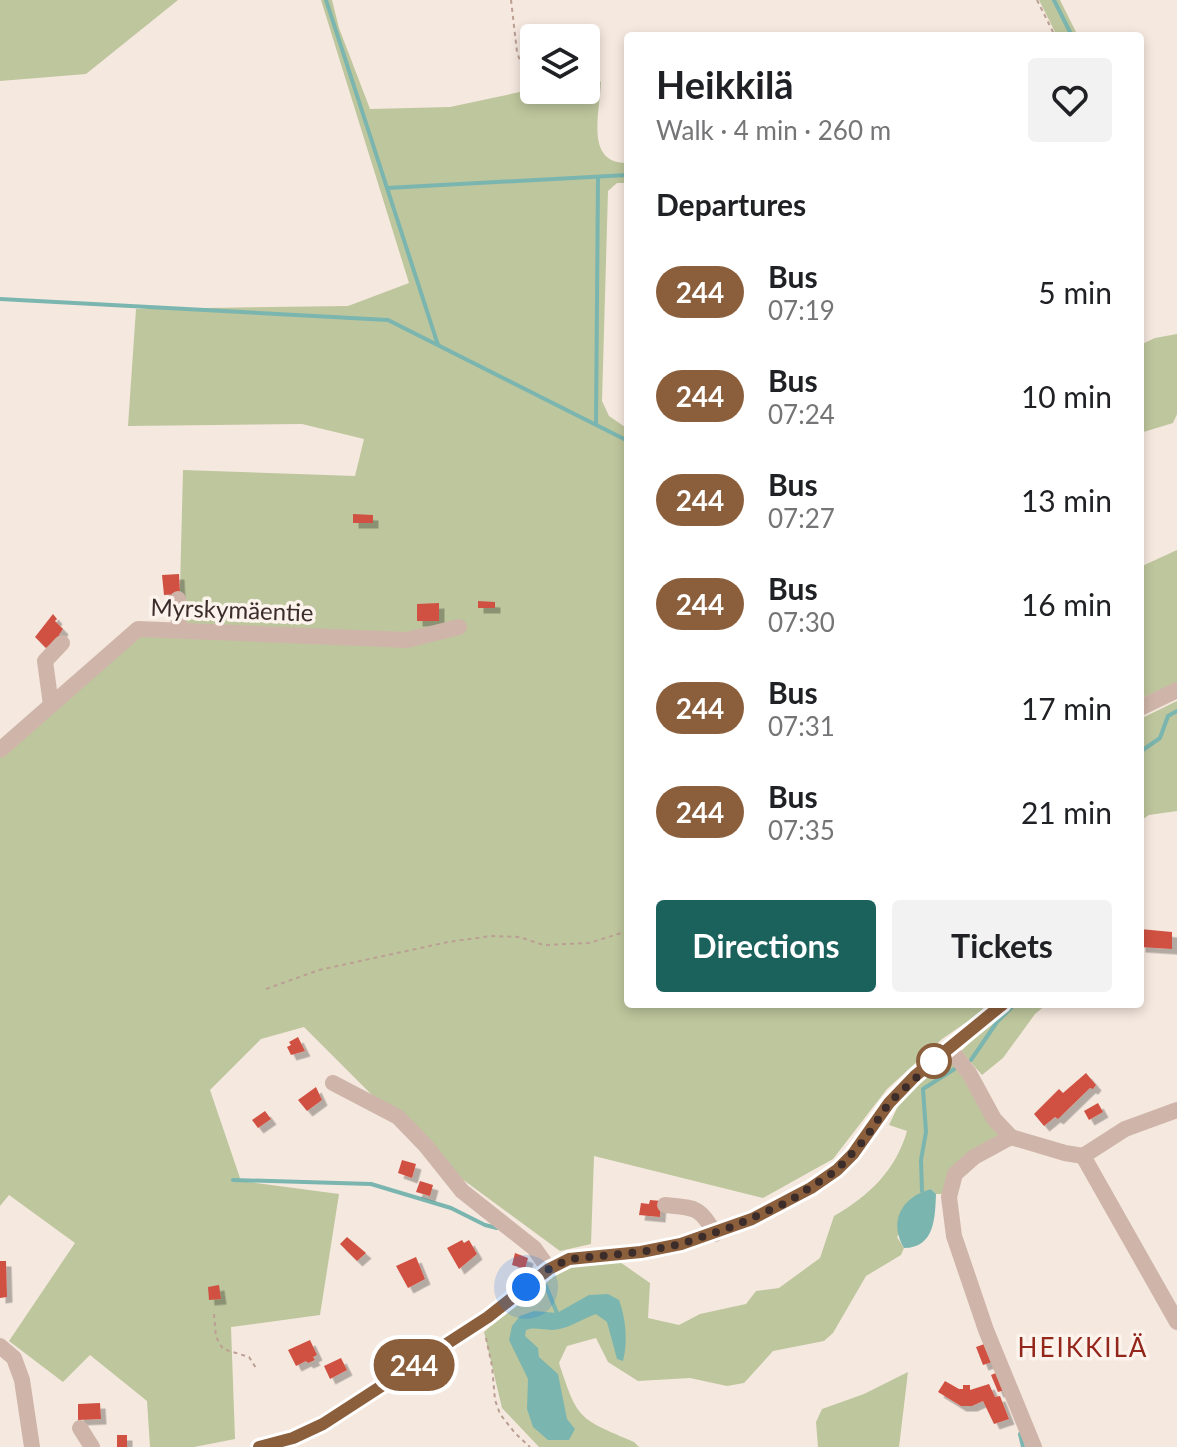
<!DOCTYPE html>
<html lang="en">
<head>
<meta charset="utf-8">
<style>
  body { margin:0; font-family:Lato,sans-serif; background:#f2f2f2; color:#202124; height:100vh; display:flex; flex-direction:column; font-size:30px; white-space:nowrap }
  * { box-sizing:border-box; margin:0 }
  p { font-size:26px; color:#757577 }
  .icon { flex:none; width:44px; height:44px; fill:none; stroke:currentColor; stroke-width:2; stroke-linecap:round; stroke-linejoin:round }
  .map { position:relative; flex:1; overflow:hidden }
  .details { position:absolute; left:624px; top:32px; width:520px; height:976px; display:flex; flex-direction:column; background:#fff; border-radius:8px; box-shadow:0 4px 12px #0003 }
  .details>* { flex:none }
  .badge { padding:0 16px; border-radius:26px; font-size:28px; line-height:52px }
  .tools { position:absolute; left:520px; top:24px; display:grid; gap:16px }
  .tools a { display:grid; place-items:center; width:80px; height:80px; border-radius:8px; background:#fff; box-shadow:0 4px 12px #0003; font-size:40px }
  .you { position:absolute; width:40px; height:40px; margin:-20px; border:6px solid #fff; border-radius:50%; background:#1a73e8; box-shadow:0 0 0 12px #1a73e833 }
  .map>.badge { position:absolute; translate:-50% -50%; box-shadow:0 0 0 4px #fff }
  h2 { padding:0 32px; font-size:30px; line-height:72px }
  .round { display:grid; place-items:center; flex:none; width:84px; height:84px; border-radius:8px; background:#f2f2f2 }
  .headline { display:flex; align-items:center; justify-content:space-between; height:136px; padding:0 32px }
  h1 { font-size:38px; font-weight:700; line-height:60px }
  .button { display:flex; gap:16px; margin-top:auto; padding:16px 32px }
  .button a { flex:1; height:92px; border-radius:8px; background:#1b625c; color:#fff; font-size:32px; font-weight:700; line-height:92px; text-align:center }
  .button a+a { background:#f2f2f2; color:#202124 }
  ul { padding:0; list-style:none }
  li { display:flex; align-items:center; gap:24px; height:104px; padding:0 32px }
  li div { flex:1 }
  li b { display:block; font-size:30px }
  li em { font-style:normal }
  li .badge { min-width:88px; font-weight:700; text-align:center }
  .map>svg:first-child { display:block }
  .green { fill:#bec69d }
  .water { fill:#7bb5af }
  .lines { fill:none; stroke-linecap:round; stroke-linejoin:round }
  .stream { stroke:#7bb5af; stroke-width:4 }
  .building { fill:#d05142; filter:url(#shadow) }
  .path { stroke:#bb9f93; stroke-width:2; stroke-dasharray:4 4; stroke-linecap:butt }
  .minor { stroke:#cfb5a9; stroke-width:16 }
  .line-casing { stroke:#fff; stroke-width:18 }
  .line { stroke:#8b5e3c; stroke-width:12 }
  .walk { stroke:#3c2d2a; stroke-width:8; stroke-dasharray:0 14.4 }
  .stop-dot { fill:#fff; stroke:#8b5e3c; stroke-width:4 }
  .labels { text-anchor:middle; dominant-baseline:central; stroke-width:7; stroke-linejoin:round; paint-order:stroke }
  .street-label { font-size:24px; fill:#3c2d2a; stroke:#fcf3ed }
  .neighbourhood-label { font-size:26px; letter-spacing:2px; fill:#93271b; stroke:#fcf3ed }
</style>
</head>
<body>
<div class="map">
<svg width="1177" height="1447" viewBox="0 0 1177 1447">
  <defs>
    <filter id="shadow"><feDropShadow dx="5.5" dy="5.5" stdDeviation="0" flood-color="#0004"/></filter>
  </defs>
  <rect width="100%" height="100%" fill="#f5e8df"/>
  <g class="green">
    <polygon points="0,0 178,0 86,74 0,81"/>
    <path d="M 321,0 L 332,0 L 339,28 L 370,109 L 450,107 L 534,89 L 586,90 L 586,78 L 594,76 L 601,82 C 600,113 584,164 628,163 L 628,183 L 617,183 L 608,191 L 602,401 L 609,416 L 628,429 L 628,1004 L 993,1004 L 942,1039 L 887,1089 L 833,1159 L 763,1198 L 594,1156 L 591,1244 L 560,1251 L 439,1162 L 304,1027 L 261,1039 L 210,1090 L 241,1181 L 339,1194 L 320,1315 L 231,1327 L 235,1439 L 194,1447 L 150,1447 L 147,1401 L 90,1355 L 63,1382 L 9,1341 L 75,1243 L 9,1195 L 0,1206 L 0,750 L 138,629 L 179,629 L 183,470 L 355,476 L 364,439 L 302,424 L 128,426 L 136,309 L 348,306 L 409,283 Z"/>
    <polygon points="1039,0 1060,0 1078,36 1057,36"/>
    <polygon points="1177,334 1177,414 1173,423 1140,433 1140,345 1155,338"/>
    <polygon points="1177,550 1177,682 1140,699 1140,567"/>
    <polygon points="1177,701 1177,811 1149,815 1140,821 1140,719"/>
    <polygon points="1012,1004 1047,1004 1035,1014 1003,1058 982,1075 961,1051"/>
    <path d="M 949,1056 L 1002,1136 L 946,1194 L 936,1194 L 931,1189 L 897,1237 L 904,1248 L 901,1255 L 866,1276 L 833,1333 L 824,1341 L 773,1351 L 744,1383 L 727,1386 L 690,1378 L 638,1381 L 608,1362 L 596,1338 L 567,1346 L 559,1363 C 578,1421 579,1418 634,1442 L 639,1447 L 539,1447 L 502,1408 L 484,1332 L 531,1291 L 565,1269 L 586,1263 L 617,1260 L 650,1283 L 648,1318 L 679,1325 L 700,1314 L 746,1304 L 756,1291 L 779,1288 L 820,1258 L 834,1216 C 869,1196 896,1170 907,1131 L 889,1125 L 899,1104 Z"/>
    <polygon points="908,1372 899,1447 818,1447 816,1422 822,1409 864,1394"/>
  </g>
  <g class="water">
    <path d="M 931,1189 L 936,1194 C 935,1217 935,1248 904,1248 C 888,1221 902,1197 931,1189 Z"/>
    <path d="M 608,1294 L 619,1300 C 626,1319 628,1342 623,1361 L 617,1359 L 607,1322 L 596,1314 C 584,1318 571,1327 559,1329 C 547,1332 537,1326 526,1330 L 525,1336 L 538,1348 L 539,1357 L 558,1374 L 567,1419 L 575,1429 L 569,1440 L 548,1440 L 533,1427 L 527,1409 L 528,1379 L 509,1340 L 512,1326 L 520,1316 L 534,1311 L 557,1313 L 589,1295 Z"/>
  </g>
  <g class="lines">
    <g class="stream">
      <polyline points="326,0 438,345"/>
      <polyline points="1054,0 1072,36"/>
      <polyline points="387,188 628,175"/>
      <polyline points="0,299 388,320 628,441"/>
      <polyline points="596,423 598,177"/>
      <polyline points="1140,752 1160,738 1168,716 1177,711"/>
      <polyline points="971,1060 997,1022 1015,1004"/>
      <polyline points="233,1180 371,1184 451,1208 485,1225 497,1228"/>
      <polyline points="922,1191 921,1160 926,1132 923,1089 956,1068"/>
      <polyline points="546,1286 559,1318"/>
      <polyline points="1020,1434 1023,1447"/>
    </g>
  </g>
  <g class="building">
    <polygon points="353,514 373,515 373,523 353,523"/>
    <polygon points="179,574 180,594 164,595 162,575"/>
    <polygon points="478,601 495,602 495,608 478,608"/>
    <polygon points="439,603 439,621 417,621 417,604"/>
    <polygon points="53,614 57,619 55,621 63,629 59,635 60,636 46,648 35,637"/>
    <polygon points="1140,929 1172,932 1172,949 1140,947"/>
    <polygon points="298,1037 305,1051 291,1055 287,1047 291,1045 289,1042"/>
    <polygon points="1086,1073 1096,1085 1093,1089 1090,1088 1058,1119 1055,1117 1044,1126 1034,1114 1059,1089 1063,1093"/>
    <polygon points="316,1087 322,1100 307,1111 298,1100"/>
    <polygon points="1098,1103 1103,1112 1089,1120 1084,1111"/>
    <polygon points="265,1111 271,1119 258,1128 252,1120"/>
    <polygon points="402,1160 416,1164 412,1178 398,1173"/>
    <polygon points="420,1181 433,1185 430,1196 416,1192"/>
    <polygon points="650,1200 661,1201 660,1217 639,1215 641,1203 649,1204"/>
    <polygon points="347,1237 366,1253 357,1261 340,1244"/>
    <polygon points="462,1240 464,1243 469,1240 477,1254 459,1269 447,1248"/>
    <polygon points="515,1253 528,1258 525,1269 512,1265"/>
    <polygon points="416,1257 425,1279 408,1288 396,1266"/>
    <polygon points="0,1261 6,1261 7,1297 0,1298"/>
    <polygon points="219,1285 221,1299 209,1300 208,1287"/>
    <polygon points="310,1340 317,1355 313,1357 315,1360 308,1363 306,1361 296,1366 288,1350"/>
    <polygon points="987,1343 995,1361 983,1365 976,1347"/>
    <polygon points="341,1358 347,1370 330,1379 324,1366"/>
    <polygon points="998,1372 1005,1390 998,1392 991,1375"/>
    <polygon points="945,1381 959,1389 963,1389 963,1385 970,1385 970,1390 989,1384 995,1397 1000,1396 1009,1419 994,1424 983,1401 972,1406 961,1406 938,1392"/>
    <polygon points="100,1403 101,1419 78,1420 78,1404"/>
    <rect x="117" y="1435" width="10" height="12"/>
  </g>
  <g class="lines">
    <g class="path">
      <polyline points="511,0 517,52 528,84"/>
      <polyline points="1037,0 1055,36"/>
      <polyline points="266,989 319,970 448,942 491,936 519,937 544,945 589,943 628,931"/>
      <polyline points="214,1314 216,1337 223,1349 249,1357 256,1368"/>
      <polyline points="486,1338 492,1366 495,1400 500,1414 515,1433 530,1447"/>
    </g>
    <g class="minor">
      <polyline points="178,599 179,630"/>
      <polyline points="51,705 45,661 62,643"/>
      <polyline points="1140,708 1177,690"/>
      <polyline points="0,750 138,629 407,640 459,627"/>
      <polyline points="950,1049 969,1073 994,1119 1011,1137 1065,1153 1083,1156 1125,1129 1177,1110"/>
      <polyline points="333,1083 398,1117 426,1146 462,1191 534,1248 549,1269"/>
      <polyline points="1011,1137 974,1157 955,1174 949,1197 954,1236 986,1330 1034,1447"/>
      <polyline points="1083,1156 1177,1322"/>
      <path d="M 665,1205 C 695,1208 700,1206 715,1234"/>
      <polyline points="0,1346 14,1358 22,1380 32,1447"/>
      <polyline points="80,1428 92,1447"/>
      <polyline points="259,1447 293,1438 323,1424 488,1317 549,1269 569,1259 641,1252 681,1244 752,1219 811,1188 837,1170 853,1154 889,1103 915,1076 1003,1004"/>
    </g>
  </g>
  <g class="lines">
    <g class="line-casing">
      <polyline id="line" points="259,1447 293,1438 323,1424 488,1317 549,1269 569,1259 641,1252 681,1244 752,1219 811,1188 837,1170 853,1154 889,1103 915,1076 1003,1004"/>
    </g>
    <use href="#line" class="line"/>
    <polyline class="walk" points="526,1287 549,1269 569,1259 641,1252 681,1244 734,1226 788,1202 837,1170 865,1139 889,1103 934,1061"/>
  </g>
  <circle class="stop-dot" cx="934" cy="1061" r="16"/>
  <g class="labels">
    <g class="street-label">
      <text transform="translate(232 609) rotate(2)">Myrskymäentie</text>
    </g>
    <g class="neighbourhood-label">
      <text x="1083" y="1347">HEIKKILÄ</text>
    </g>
  </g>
</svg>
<div class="tools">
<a><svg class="icon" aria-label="layers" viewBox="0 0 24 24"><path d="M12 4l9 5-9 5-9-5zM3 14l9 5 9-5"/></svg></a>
</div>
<div class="you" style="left:526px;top:1287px"></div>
<b class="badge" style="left:414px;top:1365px;background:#8b5e3c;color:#fff">244</b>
<section class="details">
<div class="headline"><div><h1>Heikkilä</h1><p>Walk · 4 min · 260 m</p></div><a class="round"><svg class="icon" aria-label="heart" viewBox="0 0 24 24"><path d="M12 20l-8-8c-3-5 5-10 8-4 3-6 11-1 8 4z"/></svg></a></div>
<h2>Departures</h2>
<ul>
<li><span class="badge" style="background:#8b5e3c;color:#fff">244</span><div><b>Bus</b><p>07:19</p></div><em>5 min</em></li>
<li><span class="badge" style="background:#8b5e3c;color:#fff">244</span><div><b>Bus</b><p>07:24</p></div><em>10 min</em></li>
<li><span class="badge" style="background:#8b5e3c;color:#fff">244</span><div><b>Bus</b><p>07:27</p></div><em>13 min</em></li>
<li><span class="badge" style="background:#8b5e3c;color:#fff">244</span><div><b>Bus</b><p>07:30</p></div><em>16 min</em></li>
<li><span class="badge" style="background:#8b5e3c;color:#fff">244</span><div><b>Bus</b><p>07:31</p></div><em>17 min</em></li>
<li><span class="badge" style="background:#8b5e3c;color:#fff">244</span><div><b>Bus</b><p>07:35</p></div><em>21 min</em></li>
</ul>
<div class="button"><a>Directions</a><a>Tickets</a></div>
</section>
</div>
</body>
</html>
